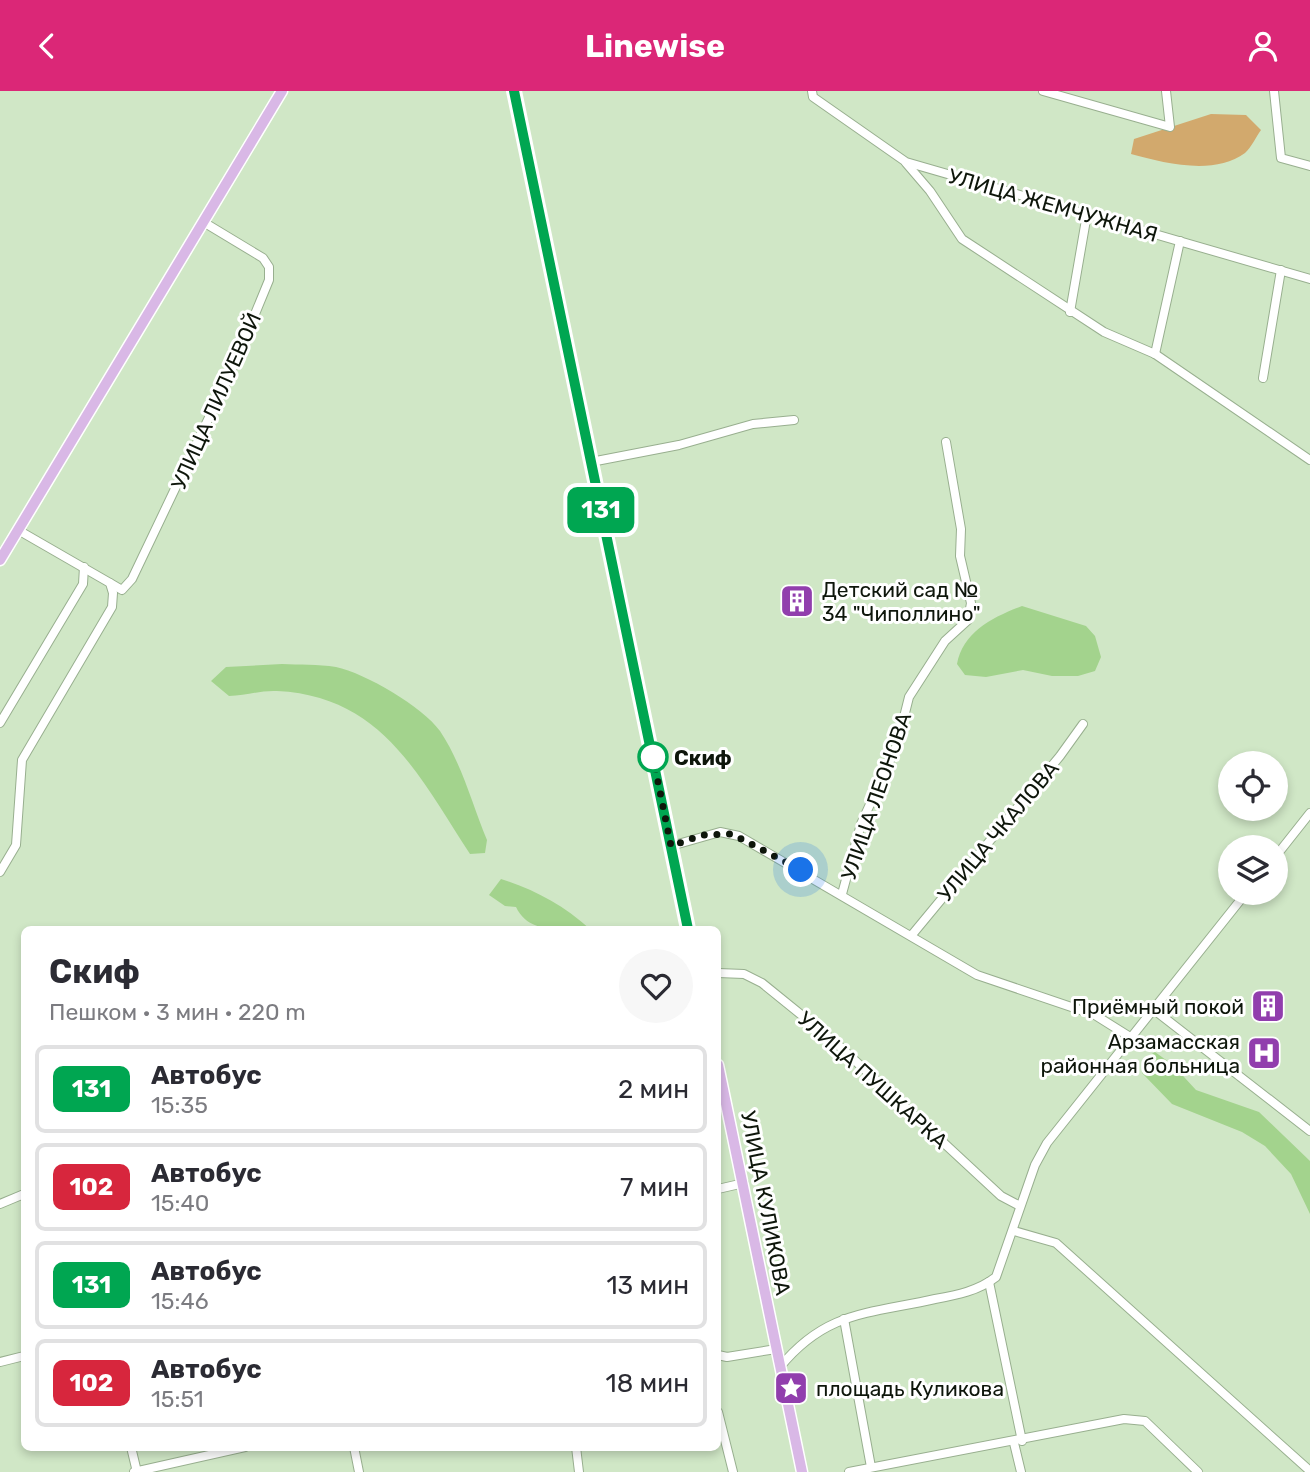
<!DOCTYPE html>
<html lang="ru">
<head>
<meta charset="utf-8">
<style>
  body { margin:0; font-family:Rubik,sans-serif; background:#f7f7f7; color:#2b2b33; height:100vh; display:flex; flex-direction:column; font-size:26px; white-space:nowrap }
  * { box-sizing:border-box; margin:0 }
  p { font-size:23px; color:#7c7c81 }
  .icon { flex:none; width:38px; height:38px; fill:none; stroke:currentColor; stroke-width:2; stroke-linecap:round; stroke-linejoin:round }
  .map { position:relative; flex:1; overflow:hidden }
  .sheet { position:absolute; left:21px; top:835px; width:700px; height:525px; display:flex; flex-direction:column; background:#fff; border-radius:10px; box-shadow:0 4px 10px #0003 }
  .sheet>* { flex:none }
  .badge { padding:0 14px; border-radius:10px; font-size:24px; line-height:46px }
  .tools { position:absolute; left:1218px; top:660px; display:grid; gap:14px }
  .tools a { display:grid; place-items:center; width:70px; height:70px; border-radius:50%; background:#fff; box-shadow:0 4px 10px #0003; font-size:35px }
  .you { position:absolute; width:35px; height:35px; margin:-18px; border:5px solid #fff; border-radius:50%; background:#1a73e8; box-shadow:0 0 0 10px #1a73e833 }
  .map>.badge { position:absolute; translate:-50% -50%; box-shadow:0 0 0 4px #fff }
  .round { display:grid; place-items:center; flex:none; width:74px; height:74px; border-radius:37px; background:#f7f7f7 }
  .summary { display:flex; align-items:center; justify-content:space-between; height:119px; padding:0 28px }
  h1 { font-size:33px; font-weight:700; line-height:52px }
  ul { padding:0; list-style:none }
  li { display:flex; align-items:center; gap:21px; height:88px; margin:0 14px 10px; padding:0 14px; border:4px solid #e1e1e2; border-radius:10px }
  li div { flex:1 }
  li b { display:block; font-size:26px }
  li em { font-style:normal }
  li .badge { min-width:77px; font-weight:700; text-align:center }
  header { display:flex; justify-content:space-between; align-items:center; height:91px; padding:0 28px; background:#db2777; color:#fff; font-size:32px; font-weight:700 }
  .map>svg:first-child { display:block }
  .green { fill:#d2a96d }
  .water { fill:#a3d38d }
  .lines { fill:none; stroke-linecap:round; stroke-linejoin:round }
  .minor-casing { stroke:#98af8f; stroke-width:10 }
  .major-casing { stroke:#fff; stroke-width:13 }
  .minor { stroke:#fff; stroke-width:8 }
  .major { stroke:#d9b8e6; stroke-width:10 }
  .line-casing { stroke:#fff; stroke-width:16 }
  .line { stroke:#00a651; stroke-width:10 }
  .walk { stroke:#0e160b; stroke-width:7; stroke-dasharray:0 12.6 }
  .stop-dot { fill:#fff; stroke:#00a651; stroke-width:3.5 }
  .labels { text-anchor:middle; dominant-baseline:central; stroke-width:6; stroke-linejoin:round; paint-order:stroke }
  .street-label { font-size:21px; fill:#0e160b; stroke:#fff }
  .poi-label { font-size:21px; fill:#0e160b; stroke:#fff; text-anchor:start }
  .stop-label { font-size:21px; font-weight:bold; fill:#0e160b; stroke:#fff; text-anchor:start }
</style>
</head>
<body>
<header><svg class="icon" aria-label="back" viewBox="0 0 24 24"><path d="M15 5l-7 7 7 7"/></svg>Linewise<svg class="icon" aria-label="person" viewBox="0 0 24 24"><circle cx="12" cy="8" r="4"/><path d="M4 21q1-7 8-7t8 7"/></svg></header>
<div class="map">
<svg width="1310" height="1381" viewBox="0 0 1310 1381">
  <rect width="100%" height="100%" fill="#d0e7c6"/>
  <path class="green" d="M 1211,23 L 1246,24 L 1261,39 C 1256,46 1251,57 1245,62 C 1214,85 1164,72 1131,63 L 1134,48 Z"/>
  <g class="water">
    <path d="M 1022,515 L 1086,535 L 1095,545 L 1101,566 L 1095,580 L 1078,585 L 1052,585 L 1023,579 L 986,586 L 965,584 L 957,573 C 963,541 993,526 1022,515 Z"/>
    <path d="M 282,573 C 299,574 318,573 336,576 C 365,582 423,616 440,640 C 462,673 472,713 487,749 L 485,762 L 470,763 C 419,685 382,605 277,600 C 261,599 245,605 229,605 L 211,590 L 226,576 Z"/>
    <path d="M 501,788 C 535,799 563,814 590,838 C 563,838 529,844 516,816 L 505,815 L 489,804 Z"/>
    <polygon points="1155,961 1173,974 1196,999 1259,1021 1310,1070 1310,1123 1291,1083 1265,1055 1242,1041 1172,1013 1142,982 1147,966"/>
  </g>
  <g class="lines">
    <g class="minor-casing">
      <g id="minor">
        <polyline points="812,0 813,6 906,71 1310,188"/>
        <polyline points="1043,0 1170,36 1166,0"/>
        <polyline points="1274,0 1281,67 1310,75"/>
        <polyline points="906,72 930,100 962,148 1104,241 1155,263 1310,369"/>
        <polyline points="1070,221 1087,123"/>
        <polyline points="1155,263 1180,150"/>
        <polyline points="1263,287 1281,179"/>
        <polyline points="591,371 679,354 753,333 794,329"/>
        <polyline points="110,492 122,499 132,488 234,274 269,189 269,176 263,167 205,132"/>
        <polyline points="0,632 83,493 84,476"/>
        <polyline points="671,755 720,741 739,745 977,884 1095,924 1130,946"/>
        <polyline points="1276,765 1310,722"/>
        <polyline points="0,781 16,754 22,669 112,516 113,502 110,492 18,439"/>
        <polyline points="842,803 861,733 897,654 909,606 945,550 968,529 971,512 960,465 961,438 946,351"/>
        <polyline points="911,845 1060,665 1083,633"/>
        <polyline points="718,882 744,883 762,892 836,952 1001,1105 1020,1115"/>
        <polyline points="1153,918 1310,1040"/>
        <polyline points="718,1098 744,1092"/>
        <polyline points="0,1113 24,1103"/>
        <polyline points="1014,1140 1056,1152 1310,1380"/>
        <polyline points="989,1191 1022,1350"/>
        <polyline points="844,1228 871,1376"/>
        <polyline points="718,1264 727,1266 776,1258"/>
        <polyline points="0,1271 24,1265"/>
        <path d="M 780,1276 C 826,1220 868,1223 935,1208 C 957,1204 978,1200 996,1186 L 1035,1074 L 1047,1052 L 1246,802"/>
        <polyline points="718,1321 733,1381"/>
        <polyline points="1014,1352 1021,1381"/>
        <polyline points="131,1356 137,1381"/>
        <polyline points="354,1356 359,1381"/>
        <polyline points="576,1356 579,1381"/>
        <polyline points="134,1381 245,1356"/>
        <polyline points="849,1381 1124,1328 1145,1330 1198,1381"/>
      </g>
    </g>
    <g class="major-casing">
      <g id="major">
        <polyline points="514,0 689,838"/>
        <polyline points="0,469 282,0"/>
        <polyline points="718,974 802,1381"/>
      </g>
    </g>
    <use href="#minor" class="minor"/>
    <use href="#major" class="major"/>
  </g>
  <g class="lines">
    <g class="line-casing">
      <polyline id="line" points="514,0 688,838"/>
    </g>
    <use href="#line" class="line"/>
    <polyline class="walk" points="653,666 671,755 702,744 732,743 801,779"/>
  </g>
  <defs>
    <g id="building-square" transform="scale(1.75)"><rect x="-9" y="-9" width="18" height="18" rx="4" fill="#913ead" stroke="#fff"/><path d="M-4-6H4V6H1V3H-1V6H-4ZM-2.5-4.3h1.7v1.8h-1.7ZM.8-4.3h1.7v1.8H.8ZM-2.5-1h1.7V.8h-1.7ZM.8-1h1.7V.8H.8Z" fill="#fff"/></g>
    <g id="hospital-square" transform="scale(1.75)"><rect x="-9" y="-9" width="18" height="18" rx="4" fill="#913ead" stroke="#fff"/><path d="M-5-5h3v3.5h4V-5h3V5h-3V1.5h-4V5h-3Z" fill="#fff"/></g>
    <g id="sight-square" transform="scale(1.75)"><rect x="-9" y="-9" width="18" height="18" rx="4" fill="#913ead" stroke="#fff"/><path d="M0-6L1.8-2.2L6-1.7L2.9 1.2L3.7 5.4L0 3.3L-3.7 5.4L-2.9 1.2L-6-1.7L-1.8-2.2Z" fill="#fff"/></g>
  </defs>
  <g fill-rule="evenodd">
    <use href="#building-square" x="797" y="510"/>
    <use href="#building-square" x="1268" y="915"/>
    <use href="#hospital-square" x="1264" y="962"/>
    <use href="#sight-square" x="791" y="1297"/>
  </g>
  <circle class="stop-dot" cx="653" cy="666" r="14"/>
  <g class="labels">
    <g class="street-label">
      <text transform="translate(1053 114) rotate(16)">УЛИЦА ЖЕМЧУЖНАЯ</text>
      <text transform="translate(216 310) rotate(-66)">УЛИЦА ЛИЛУЕВОЙ</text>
      <text transform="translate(876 705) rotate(-71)">УЛИЦА ЛЕОНОВА</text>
      <text transform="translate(998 740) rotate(-50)">УЛИЦА ЧКАЛОВА</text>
      <text transform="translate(873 989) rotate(42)">УЛИЦА ПУШКАРКА</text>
      <text transform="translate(766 1112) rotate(79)">УЛИЦА КУЛИКОВА</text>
    </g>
    <g class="poi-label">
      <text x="822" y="498">Детский сад №<tspan x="822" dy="24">34 "Чиполлино"</tspan></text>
      <text x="1244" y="915" text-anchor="end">Приёмный покой</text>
      <text x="1240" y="950" text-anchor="end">Арзамасская<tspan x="1240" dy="24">районная больница</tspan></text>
      <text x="816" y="1297">площадь Куликова</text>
    </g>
    <g class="stop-label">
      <text x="674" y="666">Скиф</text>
    </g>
  </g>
</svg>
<div class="tools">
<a><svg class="icon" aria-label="locate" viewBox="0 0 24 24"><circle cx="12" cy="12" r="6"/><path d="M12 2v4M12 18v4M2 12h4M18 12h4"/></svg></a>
<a><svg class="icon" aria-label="layers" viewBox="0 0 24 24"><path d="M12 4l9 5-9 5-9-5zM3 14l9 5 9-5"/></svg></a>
</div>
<div class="you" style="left:801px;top:779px"></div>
<b class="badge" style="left:601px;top:419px;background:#00a651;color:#fff">131</b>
<section class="sheet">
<div class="summary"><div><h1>Скиф</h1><p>Пешком · 3 мин · 220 m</p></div><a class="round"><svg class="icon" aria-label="heart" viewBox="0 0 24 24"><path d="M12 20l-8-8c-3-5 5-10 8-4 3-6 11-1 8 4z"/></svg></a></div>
<ul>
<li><span class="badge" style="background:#00a651;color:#fff">131</span><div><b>Автобус</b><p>15:35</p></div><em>2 мин</em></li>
<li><span class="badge" style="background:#d7263d;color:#fff">102</span><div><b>Автобус</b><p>15:40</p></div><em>7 мин</em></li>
<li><span class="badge" style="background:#00a651;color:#fff">131</span><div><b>Автобус</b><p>15:46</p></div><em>13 мин</em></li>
<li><span class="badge" style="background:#d7263d;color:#fff">102</span><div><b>Автобус</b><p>15:51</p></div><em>18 мин</em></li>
</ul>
</section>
</div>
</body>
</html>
